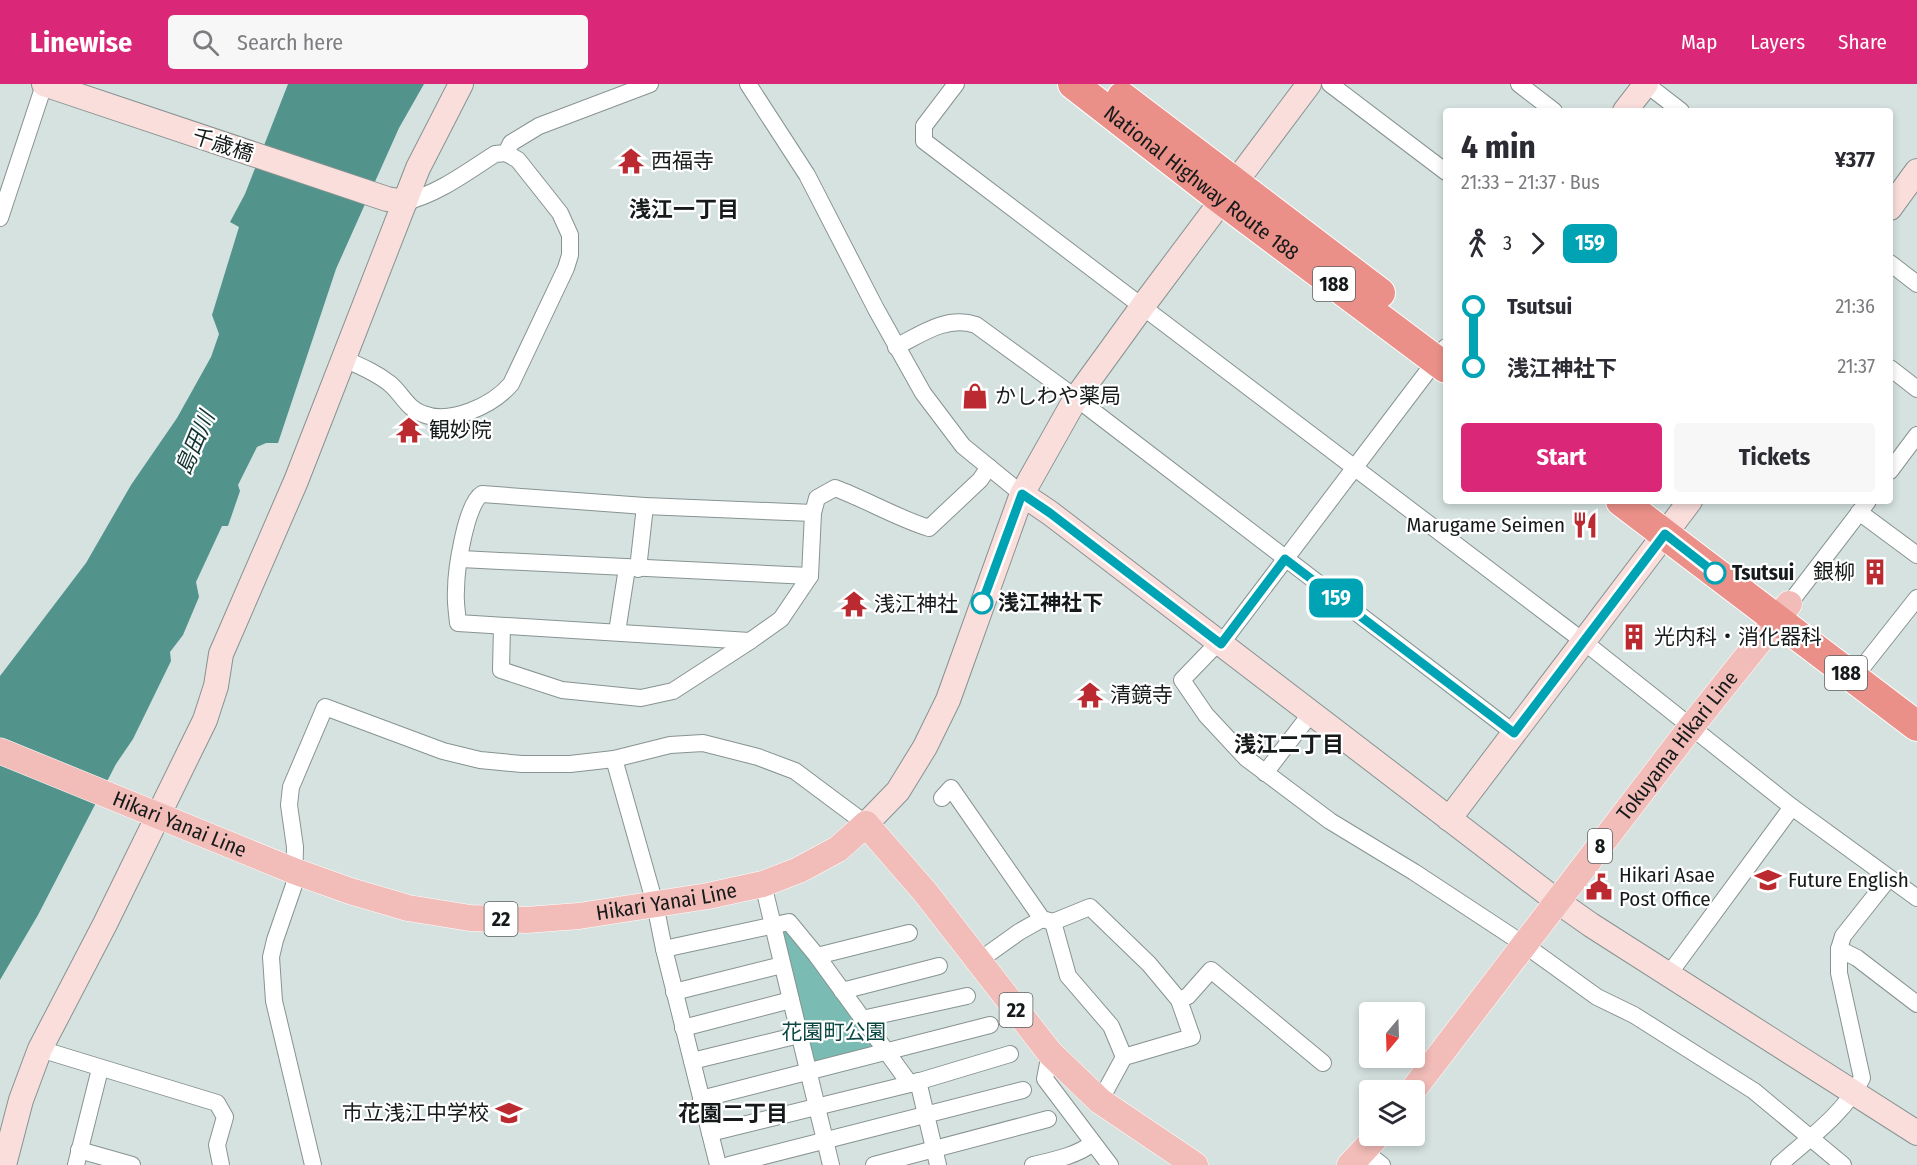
<!DOCTYPE html>
<html lang="en">
<head>
<meta charset="utf-8">
<style>
  body { margin:0; font-family:"Fira Sans Condensed","Noto Sans JP",sans-serif; background:#f7f7f7; color:#2b2b33; height:100vh; display:flex; flex-direction:column; font-size:22px; white-space:nowrap }
  * { box-sizing:border-box; margin:0 }
  p { font-size:20px; color:#7c7c81 }
  .icon { flex:none; width:33px; height:33px; fill:none; stroke:currentColor; stroke-width:2; stroke-linecap:round; stroke-linejoin:round }
  .map { position:relative; flex:1; overflow:hidden }
  .drawer { position:absolute; left:1443px; top:24px; width:450px; height:396px; display:flex; flex-direction:column; background:#fff; border-radius:6px; box-shadow:0 3px 9px #0003 }
  .drawer>* { flex:none }
  .badge { padding:0 12px; border-radius:9px; font-size:21px; line-height:39px }
  .needle { width:39px; rotate:199deg }
  .buttons { position:absolute; left:1359px; top:918px; display:grid; gap:12px }
  .buttons a { display:grid; place-items:center; width:66px; height:66px; border-radius:6px; background:#fff; box-shadow:0 3px 9px #0003; font-size:30px }
  .map>.badge { position:absolute; translate:-50% -50%; box-shadow:0 0 0 3px #fff }
  .legs { display:flex; align-items:center; gap:9px; height:66px; padding:0 18px; font-size:20px }
  .legs p { margin-inline-start:auto }
  .head { display:flex; align-items:center; justify-content:space-between; height:102px; padding:0 18px }
  h1 { font-size:33px; font-weight:700; line-height:45px }
  .primary-button { display:flex; gap:12px; margin-top:auto; padding:12px 18px }
  .primary-button a { flex:1; height:69px; border-radius:6px; background:#db2777; color:#fff; font-size:24px; font-weight:700; line-height:69px; text-align:center }
  .primary-button a+a { background:#f7f7f7; color:#2b2b33 }
  ul { padding:0 18px; list-style:none }
  li { display:flex; align-items:center; gap:21px; height:60px; font-size:22px }
  li i { display:grid; place-items:center; width:9px; height:100%; margin:0 8px; background:currentColor }
  li i::after { content:''; width:15px; height:15px; margin:-8px; border:4px solid; border-radius:50%; background:#fff }
  li p { margin-inline-start:auto }
  li:first-child i { background:linear-gradient(#0000 50%,currentColor 0) }
  li:last-child i { background:linear-gradient(currentColor 50%,#0000 0) }
  header { display:flex; align-items:center; gap:36px; box-sizing:border-box; height:84px; padding:0 30px; background:#db2777; color:#fff }
  header strong { font-size:28px }
  nav { display:flex; gap:33px; margin-inline-start:auto; font-size:21px }
  .search { width:420px; height:54px; background:#f7f7f7; display:flex; align-items:center; gap:15px; box-sizing:border-box; padding:0 21px; border-radius:6px; color:#7c7c81; font-size:22px }
  .map>svg:first-child { display:block }
  .green { fill:#7abbb3 }
  .water { fill:#52948c }
  .lines { fill:none; stroke-linecap:round; stroke-linejoin:round }
  .street-casing { stroke:#879391; stroke-width:18 }
  .secondary-casing { stroke:#879391; stroke-width:26 }
  .primary-casing { stroke:#fff; stroke-width:27 }
  .highway-casing { stroke:#fff; stroke-width:32 }
  .street { stroke:#fff; stroke-width:16 }
  .secondary { stroke:#f9dedc; stroke-width:24 }
  .primary { stroke:#f2bcb8; stroke-width:26 }
  .highway { stroke:#ea9089; stroke-width:30 }
  .line-1-casing { stroke:#fff; stroke-width:14 }
  .line-1 { stroke:#00a3b4; stroke-width:9 }
  .stop-1-dot { fill:#fff; stroke:#00a3b4; stroke-width:3 }
  .labels { text-anchor:middle; dominant-baseline:central; stroke-width:4.5; stroke-linejoin:round; paint-order:stroke }
  .shield { fill:#fff; stroke:#5c5f5f; stroke-width:1.5 }
  .shield-label { font-size:20px; font-weight:bold; fill:#161a1a }
  .street-label { font-size:21px; fill:#161a1a; stroke:#fff }
  .poi-label { font-size:21px; fill:#161a1a; stroke:#fff; text-anchor:start }
  .stop-label { font-size:21px; font-weight:bold; fill:#161a1a; stroke:#fff; text-anchor:start }
  .park-label { font-size:21px; fill:#0a4742; stroke:#fff }
  .neighbourhood-label { font-size:22px; font-weight:bold; fill:#161a1a; stroke:#fff }
  .water-label { font-size:22px; font-style:italic; fill:#11332f; stroke:#fff }
</style>
</head>
<body>
<header>
<strong>Linewise</strong>
<div class="search"><svg class="icon" aria-label="search" viewBox="0 0 24 24"><circle cx="10" cy="10" r="6"/><path d="M15 15l6 6"/></svg>Search here</div>
<nav><a>Map</a><a>Layers</a><a>Share</a></nav>
</header>
<div class="map">
<svg width="1917" height="1081" viewBox="0 0 1917 1081">
  <rect width="100%" height="100%" fill="#d5e2e0"/>
  <polygon class="green" points="790,845 881,965 814,981 781,848"/>
  <polygon class="water" points="288,0 424,0 399,44 336,185 278,359 266,359 257,363 238,401 240,407 228,442 222,442 196,498 199,513 183,551 170,568 171,577 133,655 116,680 38,831 0,896 0,592 86,479 131,401 177,334 211,273 219,250 212,231 239,143 230,138 245,110"/>
  <g class="lines">
    <g class="street-casing">
      <g id="street">
        <polyline points="748,0 807,91 876,225 923,309 963,362 1022,410"/>
        <polyline points="956,0 924,42 924,57 1583,557 1792,723 1917,814"/>
        <polyline points="1330,0 1446,88"/>
        <polyline points="1519,0 1554,27"/>
        <polyline points="1646,0 1681,27"/>
        <path d="M 405,118 C 438,110 467,88 495,70 L 506,69 L 511,59 L 539,42 L 650,0"/>
        <polyline points="0,134 44,1 42,0"/>
        <polyline points="1890,179 1917,200"/>
        <path d="M 896,263 C 921,250 947,231 976,241 L 1076,314 L 1514,649"/>
        <polyline points="1446,263 1221,560 1211,566 1182,596 1206,631 1246,674 1330,737 1414,788 1525,861 1597,913 1634,931 1754,1007 1843,1081"/>
        <path d="M 344,275 C 360,282 375,288 389,299 C 401,308 407,325 423,330 C 451,341 493,321 511,300 L 566,184 L 570,171 L 570,151 L 560,129 L 518,76 L 506,69"/>
        <polyline points="1890,284 1917,305"/>
        <polyline points="1890,387 1917,351"/>
        <polyline points="1859,428 1917,471"/>
        <path d="M 813,429 L 645,422 L 482,410 C 466,419 456,486 456,506 C 455,517 457,528 458,539 L 750,557 L 781,535 L 810,492 L 813,429 L 817,414 L 835,404 C 867,416 897,434 929,444 L 980,396 L 989,383"/>
        <polyline points="461,475 810,492"/>
        <polyline points="638,485 645,422"/>
        <polyline points="1789,520 1868,417"/>
        <polyline points="502,542 501,586 562,606 641,614 673,607 750,557"/>
        <polyline points="617,548 627,484"/>
        <polyline points="1853,595 1917,514"/>
        <polyline points="614,675 655,820 664,865 718,1081"/>
        <polyline points="1265,689 1312,628"/>
        <polyline points="942,714 951,704 1042,835 1053,838 1090,823 1149,880 1179,916 1192,953 1124,973 1100,1017"/>
        <polyline points="763,800 831,1081"/>
        <polyline points="1053,838 1068,892 1111,942 1124,973"/>
        <polyline points="664,865 789,838 817,872 910,1000"/>
        <polyline points="1839,865 1857,874 1917,920"/>
        <polyline points="817,872 909,849"/>
        <polyline points="977,878 1019,848 1042,835"/>
        <polyline points="1669,890 1792,723"/>
        <polyline points="842,907 939,882"/>
        <polyline points="674,908 782,881"/>
        <polyline points="1179,916 1188,912 1211,886 1323,979"/>
        <polyline points="862,935 967,912"/>
        <polyline points="683,944 791,916"/>
        <polyline points="40,965 217,1019 225,1033 217,1061 221,1081"/>
        <polyline points="1050,969 1045,995 1110,1081"/>
        <polyline points="692,977 799,951"/>
        <polyline points="918,997 938,1081"/>
        <polyline points="701,1015 990,941"/>
        <polyline points="710,1049 910,1000 1010,970"/>
        <polyline points="79,1066 132,1081"/>
        <polyline points="1364,1067 1382,1081"/>
        <polyline points="76,1081 100,985"/>
        <polyline points="313,1081 274,917 271,873 275,856 294,801 295,763 289,721 291,703 325,623 443,667 480,676 522,680 570,680 614,675 670,661 703,659 758,673 795,687 866,740"/>
        <polyline points="729,1081 1023,1006"/>
        <polyline points="874,1081 1048,1035"/>
        <path d="M 1033,1081 C 1054,1076 1076,1072 1093,1059"/>
        <path d="M 1779,1081 C 1807,1056 1846,1028 1862,994 L 1839,889 L 1839,865 L 1843,852 L 1889,794"/>
      </g>
    </g>
    <g class="secondary-casing">
      <g id="secondary">
        <polyline points="44,0 387,115 405,118"/>
        <polyline points="1625,27 1646,0"/>
        <polyline points="1890,124 1917,87"/>
        <polyline points="1022,410 1050,429 1557,817 1591,841 1917,1049"/>
        <polyline points="1449,735 1690,417"/>
        <polyline points="866,740 898,707 925,663 948,616 1022,410 1076,314 1142,223 1309,0"/>
        <polyline points="4,1081 21,1016 40,965 105,840 205,636 216,602 221,570 296,397 418,84 461,0"/>
      </g>
    </g>
    <g class="primary-casing">
      <g id="primary">
        <path id="s1" d="M 0,667 L 294,787 L 350,807 L 408,824 L 470,834 L 526,836 L 579,832 L 708,812 L 763,800 L 799,786 L 838,765 L 866,740 L 925,808 L 1050,969 L 1100,1017 L 1195,1081"/>
        <path id="s2" d="M 1413,1006 L 1691,643 L 1789,520"/>
        <polyline points="1350,1081 1377,1052"/>
      </g>
    </g>
    <g class="highway-casing">
      <g id="highway">
        <path id="s3" d="M 1073,0 L 1222,116 L 1446,284"/>
        <polyline points="1122,13 1380,209"/>
        <polyline points="1621,417 1917,642"/>
      </g>
    </g>
    <use href="#street" class="street"/>
    <use href="#secondary" class="secondary"/>
    <use href="#primary" class="primary"/>
    <use href="#highway" class="highway"/>
  </g>
  <g class="lines">
    <g class="line-1-casing">
      <polyline id="line-1" points="982,519 1022,410 1050,429 1221,560 1285,475 1514,649 1665,450 1715,489"/>
    </g>
    <use href="#line-1" class="line-1"/>
  </g>
  <defs>
    <g id="temple-bare" transform="scale(2.07)"><path d="M0-6L5-2H3V0L6.5 2.5H4V6H1.5V3h-3V6H-4V2.5H-6.5L-3 0V-2H-5Z" fill="#ba2a30" stroke="#fff" stroke-width="2.5" paint-order="stroke"/></g>
    <g id="shop-bare" transform="scale(2.07)"><path d="M-5-2.5h2.3a2.7 3.5 0 0 1 5.4 0H5L5.5 6h-11ZM-1.5-2.5h3a1.5 2.3 0 0 0-3 0Z" fill="#ba2a30" stroke="#fff" stroke-width="2.5" paint-order="stroke"/></g>
    <g id="restaurant-bare" transform="scale(2.07)"><path d="M-5-6h1v4h1v-4h1v4h1v-4h1v5L-1.5 .5V6h-2V.5L-5-1ZM5-6V6H3V1.5H1.5Q1.5-4 5-6Z" fill="#ba2a30" stroke="#fff" stroke-width="2.5" paint-order="stroke"/></g>
    <g id="building-bare" transform="scale(2.07)"><path d="M-4-6H4V6H1V3H-1V6H-4ZM-2.5-4.3h1.7v1.8h-1.7ZM.8-4.3h1.7v1.8H.8ZM-2.5-1h1.7V.8h-1.7ZM.8-1h1.7V.8H.8Z" fill="#ba2a30" stroke="#fff" stroke-width="2.5" paint-order="stroke"/></g>
    <g id="school-bare" transform="scale(2.07)"><path d="M0-5L7-2L0 1L-7-2ZM-4 1L0 2.5L4 1V4Q0 6-4 4Z" fill="#ba2a30" stroke="#fff" stroke-width="2.5" paint-order="stroke"/></g>
    <g id="civic-bare" transform="scale(2.07)"><path d="M-.6-6.5H3V-4.5H.6V-3L4-1V1h2V6H-6V1h2V-1L-.6-3ZM-1.2 2.5V6h2.4V2.5Z" fill="#ba2a30" stroke="#fff" stroke-width="2.5" paint-order="stroke"/></g>
  </defs>
  <g fill-rule="evenodd">
    <use href="#temple-bare" x="631" y="77"/>
    <use href="#shop-bare" x="975" y="312"/>
    <use href="#temple-bare" x="409" y="346"/>
    <use href="#restaurant-bare" x="1585" y="441"/>
    <use href="#building-bare" x="1875" y="488"/>
    <use href="#temple-bare" x="854" y="520"/>
    <use href="#building-bare" x="1634" y="553"/>
    <use href="#temple-bare" x="1090" y="611"/>
    <use href="#school-bare" x="1768" y="796"/>
    <use href="#civic-bare" x="1599" y="803"/>
    <use href="#school-bare" x="509" y="1029"/>
  </g>
  <g class="stop-1-dot">
    <circle cx="1715" cy="489" r="10"/>
    <circle cx="982" cy="519" r="10"/>
  </g>
  <g class="labels">
    <g class="shield">
      <rect x="1313" y="183" width="42" height="34" rx="4.5"/>
      <rect x="1825" y="572" width="42" height="34" rx="4.5"/>
      <rect x="1588" y="745" width="24" height="34" rx="4.5"/>
      <rect x="484.5" y="818" width="33" height="34" rx="4.5"/>
      <rect x="999.5" y="909" width="33" height="34" rx="4.5"/>
    </g>
    <g class="shield-label">
      <text x="1334" y="200">188</text>
      <text x="1846" y="589">188</text>
      <text x="1600" y="762">8</text>
      <text x="501" y="835">22</text>
      <text x="1016" y="926">22</text>
    </g>
    <g class="street-label">
      <text transform="translate(223 61) rotate(18)">千歳橋</text>
      <text stroke="none"><textPath href="#s3" startOffset="162">National Highway Route 188</textPath></text>
      <text stroke="none"><textPath href="#s2" startOffset="434">Tokuyama Hikari Line</textPath></text>
      <text stroke="none"><textPath href="#s1" startOffset="194">Hikari Yanai Line</textPath></text>
      <text stroke="none"><textPath href="#s1" startOffset="698">Hikari Yanai Line</textPath></text>
    </g>
    <g class="poi-label">
      <text x="651" y="77">西福寺</text>
      <text x="995" y="312">かしわや薬局</text>
      <text x="429" y="346">観妙院</text>
      <text x="1565" y="441" text-anchor="end">Marugame Seimen</text>
      <text x="1855" y="488" text-anchor="end">銀柳</text>
      <text x="874" y="520">浅江神社</text>
      <text x="1654" y="553">光内科・消化器科</text>
      <text x="1110" y="611">清鏡寺</text>
      <text x="1619" y="791">Hikari Asae<tspan x="1619" dy="24">Post Office</tspan></text>
      <text x="1788" y="796">Future English</text>
      <text x="489" y="1029" text-anchor="end">市立浅江中学校</text>
    </g>
    <g class="stop-label">
      <text x="1732" y="489">Tsutsui</text>
      <text x="998" y="519">浅江神社下</text>
    </g>
    <g class="park-label">
      <text x="834" y="948">花園町公園</text>
    </g>
    <g class="neighbourhood-label">
      <text x="684" y="125">浅江一丁目</text>
      <text x="1289" y="660">浅江二丁目</text>
      <text x="733" y="1029">花園二丁目</text>
    </g>
    <g class="water-label">
      <text transform="translate(195 359) rotate(-67)">島田川</text>
    </g>
  </g>
</svg>
<div class="buttons">
<a><svg class="needle" viewBox="-14 -14 28 28"><path d="M0-13l5 13h-10z" fill="#e53935"/><path d="M0 13l5-13h-10z" fill="#7c7c81"/></svg></a>
<a><svg class="icon" aria-label="layers" viewBox="0 0 24 24"><path d="M12 4l9 5-9 5-9-5zM3 14l9 5 9-5"/></svg></a>
</div>
<b class="badge" style="left:1336px;top:514px;background:#00a3b4;color:#fff">159</b>
<section class="drawer">
<div class="head"><div><h1>4 min</h1><p>21:33 – 21:37 · Bus</p></div><b>¥377</b></div>
<div class="legs"><svg class="icon" aria-label="walk" viewBox="0 0 24 24"><circle cx="13" cy="4" r="2"/><path d="M13 8l-2 6 4 7M11 14l-3 7M7 12l3-4h3l4 4"/></svg>3<svg class="icon" aria-label="forward" viewBox="0 0 24 24"><path d="M9 5l7 7-7 7"/></svg><b class="badge" style="background:#00a3b4;color:#fff">159</b></div>
<ul>
<li><i style="color:#00a3b4"></i><b>Tsutsui</b><p>21:36</p></li>
<li><i style="color:#00a3b4"></i><b>浅江神社下</b><p>21:37</p></li>
</ul>
<div class="primary-button"><a>Start</a><a>Tickets</a></div>
</section>
</div>
</body>
</html>
